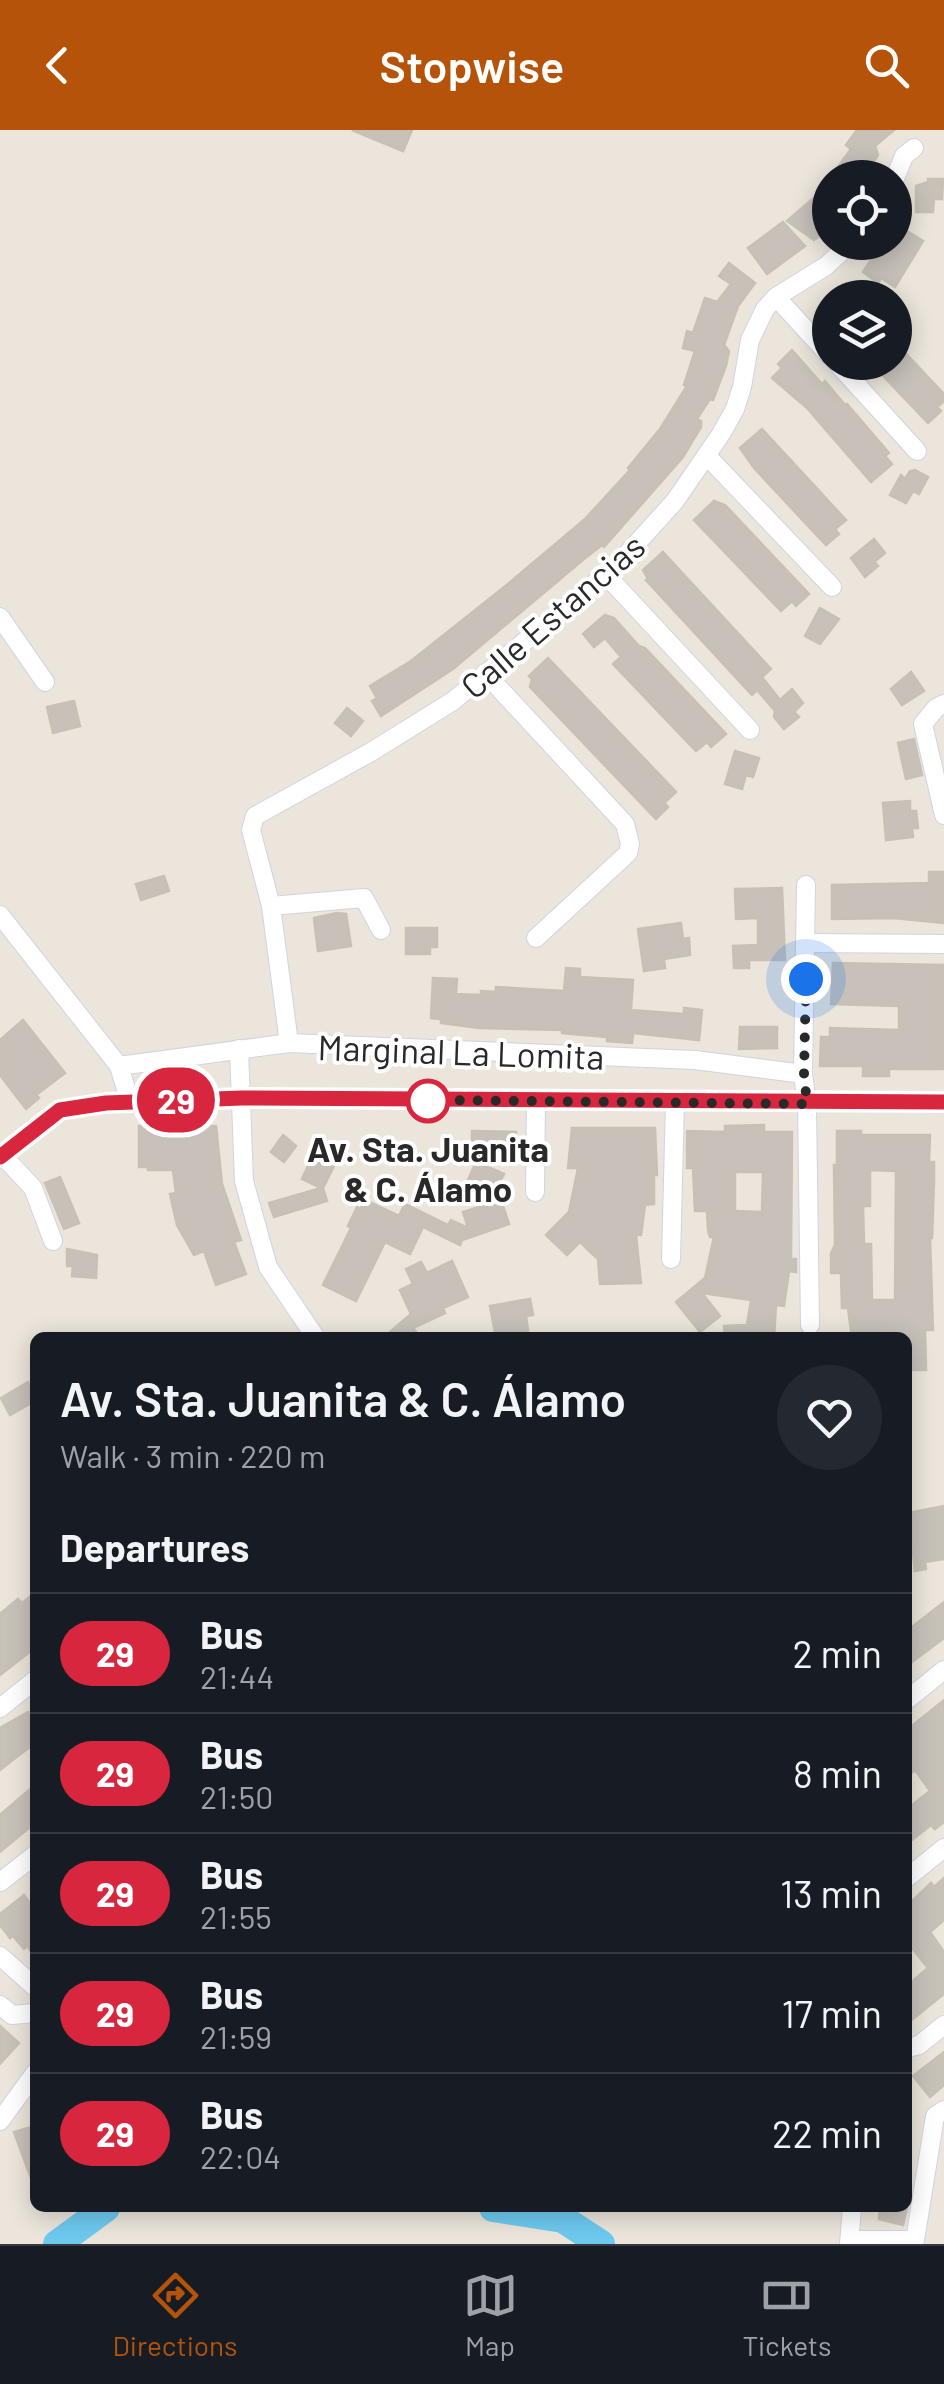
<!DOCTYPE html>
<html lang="en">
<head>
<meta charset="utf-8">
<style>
  body { margin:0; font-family:Barlow,sans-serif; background:#242831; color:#f1f3f6; height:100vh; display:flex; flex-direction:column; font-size:38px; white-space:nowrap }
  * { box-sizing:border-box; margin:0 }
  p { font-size:32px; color:#9ea1a6 }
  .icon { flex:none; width:55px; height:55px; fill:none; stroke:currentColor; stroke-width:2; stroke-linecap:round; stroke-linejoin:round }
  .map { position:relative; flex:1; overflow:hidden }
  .details { position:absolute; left:30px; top:1202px; width:882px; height:880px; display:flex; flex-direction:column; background:#171b24; border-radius:15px; box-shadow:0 5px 25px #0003 }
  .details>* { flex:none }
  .badge { padding:0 20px; border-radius:32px; font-size:35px; line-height:65px }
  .tools { position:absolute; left:812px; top:30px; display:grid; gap:20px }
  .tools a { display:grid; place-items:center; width:100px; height:100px; border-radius:50%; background:#171b24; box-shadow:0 5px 25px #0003; font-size:50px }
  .you { position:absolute; width:50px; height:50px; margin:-25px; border:8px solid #fff; border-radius:50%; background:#1a73e8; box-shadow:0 0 0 15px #1a73e833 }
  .map>.badge { position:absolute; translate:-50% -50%; box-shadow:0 0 0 5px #fff }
  h2 { padding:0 30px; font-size:38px; line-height:90px }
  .round { display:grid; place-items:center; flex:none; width:105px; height:105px; border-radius:52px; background:#242831 }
  .headline { display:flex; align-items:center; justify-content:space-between; height:170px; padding:0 30px }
  h1 { font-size:48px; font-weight:600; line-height:75px }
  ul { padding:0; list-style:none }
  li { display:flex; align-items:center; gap:30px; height:120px; padding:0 30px; border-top:2px solid #363941 }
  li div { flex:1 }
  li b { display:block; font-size:38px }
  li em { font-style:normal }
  li .badge { min-width:110px; font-weight:700; text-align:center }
  header { display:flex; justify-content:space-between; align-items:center; height:130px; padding:0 30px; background:#b45309; color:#fff; font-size:45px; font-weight:600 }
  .tab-bar { display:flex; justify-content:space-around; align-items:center; height:140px; border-top:2px solid #363941; background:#171b24; font-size:28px; color:#9ea1a6 }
  .tab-bar a { display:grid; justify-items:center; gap:5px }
  .tab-bar .selected { color:#b45309 }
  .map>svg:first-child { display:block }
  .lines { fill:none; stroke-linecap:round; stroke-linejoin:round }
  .river { stroke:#6ec9ee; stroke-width:28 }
  .building { fill:#c7c1ba; stroke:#c7c1b5; stroke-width:2.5; fill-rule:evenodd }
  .minor-casing { stroke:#d0d3e2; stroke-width:20 }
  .minor { stroke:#fff; stroke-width:18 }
  .line-casing { stroke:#fff; stroke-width:22 }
  .line { stroke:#d7263d; stroke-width:15 }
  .walk { stroke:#292929; stroke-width:10; stroke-dasharray:0 18 }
  .stop-dot { fill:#fff; stroke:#d7263d; stroke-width:5 }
  .labels { text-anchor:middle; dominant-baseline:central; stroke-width:8; stroke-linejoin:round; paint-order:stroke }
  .street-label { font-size:35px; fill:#292929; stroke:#fff }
  .stop-label { font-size:35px; font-weight:bold; fill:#292929; stroke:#fff }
</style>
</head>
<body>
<header><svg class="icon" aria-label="back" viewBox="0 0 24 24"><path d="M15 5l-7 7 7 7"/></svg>Stopwise<svg class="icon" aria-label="search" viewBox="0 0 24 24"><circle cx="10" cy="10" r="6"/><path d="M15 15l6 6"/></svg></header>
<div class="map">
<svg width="944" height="2114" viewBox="0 0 944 2114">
  <rect width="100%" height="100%" fill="#ebe5db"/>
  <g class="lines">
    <g class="river">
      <polyline points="493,2078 563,2089 601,2114"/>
      <polyline points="57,2114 106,2078"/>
    </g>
  </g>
  <g class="building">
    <polygon points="352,0 412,0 403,21"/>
    <polygon points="857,0 894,0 875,16 878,25 863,48 830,48 851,19 846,15"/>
    <polygon points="830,48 830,98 814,110 787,91 815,67"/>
    <polygon points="928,49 943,49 942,69 934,69 933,82 916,82 916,56 928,52"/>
    <polygon points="783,92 805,116 767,144 748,118"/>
    <polygon points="895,98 900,101 902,98 923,111 895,157 881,148 878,153 863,142 883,112 895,112"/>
    <polygon points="729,133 755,153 738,176 724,215 729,221 726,236 713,270 710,269 697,289 701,291 701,297 683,327 604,417 602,415 584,429 453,539 381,586 372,571 377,568 370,556 411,531 508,454 585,389 630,340 628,338 660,299 687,256 684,255 695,221 683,218 687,201 693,203 705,168 717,172 731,154 719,146"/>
    <polygon points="895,212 944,264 944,271 937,277 941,281 928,293 870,232 895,232"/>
    <polygon points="792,220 822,254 825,251 845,275 847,274 889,323 885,326 892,334 871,352 807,278 772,248 782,238 778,234"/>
    <polygon points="762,299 846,390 835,399 839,404 826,415 754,338 740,318"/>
    <polygon points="915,340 928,347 919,364 913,361 906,373 890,365 901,345 905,349 910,341"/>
    <polygon points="714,371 725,375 809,464 796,476 792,471 781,481 694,390"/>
    <polygon points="874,409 885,423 874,432 878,436 865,447 851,428"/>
    <polygon points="663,422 771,539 762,547 780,570 792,559 803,573 794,582 799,587 784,599 774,587 775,581 757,560 752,565 646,450 648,449 643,440"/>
    <polygon points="820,478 839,489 820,514 805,506"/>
    <polygon points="605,485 614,488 639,516 645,518 726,604 711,617 707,612 696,621 613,534 621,527 605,508 594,517 583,504"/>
    <polygon points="548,528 676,662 664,673 668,677 656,689 530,557 532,549 529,546"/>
    <polygon points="911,542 924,561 902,575 891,559"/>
    <polygon points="74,571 80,596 53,603 47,577"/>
    <polygon points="347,578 363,591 351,606 335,593"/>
    <polygon points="914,609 922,645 906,649 898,613"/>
    <polygon points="735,621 759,628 753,647 746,645 742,659 725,654"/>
    <polygon points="910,671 910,681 916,681 918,698 912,698 913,707 886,710 883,673"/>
    <polygon points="929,742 944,742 944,793 893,788 832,789 832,755 929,753"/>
    <polygon points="164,746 169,761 141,770 136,754"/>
    <polygon points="782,758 785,830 749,830 749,838 734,838 733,816 758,815 758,788 736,789 735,759"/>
    <polygon points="337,783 346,784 351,816 318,821 314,788"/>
    <polygon points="681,793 683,809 689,808 690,825 664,829 665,838 644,841 638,799"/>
    <polygon points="406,798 437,798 437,817 430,817 430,824 406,824"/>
    <polygon points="833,833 944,835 944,939 889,939 889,946 863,946 863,936 820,936 821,907 830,907 830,898 899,900 899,876 831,874"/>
    <polygon points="566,838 580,839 580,847 633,850 631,880 684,884 684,878 702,880 699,910 633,903 632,913 607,911 607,907 562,903 562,900 479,898 441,893 441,889 431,888 433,848 457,849 456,864 481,865 481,861 496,862 496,857 564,861"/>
    <polygon points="23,890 65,943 36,965 39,968 26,979 0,945 0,910"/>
    <polygon points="740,897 777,897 777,918 739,919"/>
    <path d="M 764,995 L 764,1002 L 792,1002 L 791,1129 L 796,1129 L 796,1142 L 789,1141 L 784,1176 L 776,1175 L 774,1208 L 725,1208 L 724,1196 L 747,1195 L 751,1170 L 702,1163 L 720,1186 L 700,1202 L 676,1172 L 705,1148 L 714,1107 L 710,1107 L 708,1100 L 707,1081 L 695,1081 L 693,1038 L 687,1038 L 687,1001 L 725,1002 L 725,996 ZM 735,1042 L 763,1042 L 762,1082 L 735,1081 Z"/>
    <polygon points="139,996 172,996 172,999 216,996 222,1054 241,1110 234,1112 246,1144 216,1155 204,1121 194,1125 177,1095 170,1064 176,1063 173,1040 148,1040 148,1037 139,1037"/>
    <polygon points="572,998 655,998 657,1045 654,1045 654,1074 645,1075 641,1105 636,1105 641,1153 600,1154 598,1129 580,1112 567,1125 546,1105 569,1082 578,1038 568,1038"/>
    <polygon points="472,1001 516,1002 517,1026 472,1026"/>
    <path d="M 837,1001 L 861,1001 L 861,1005 L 930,1005 L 929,1032 L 934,1032 L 934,1052 L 932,1108 L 930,1108 L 933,1200 L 925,1200 L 926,1240 L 908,1240 L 908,1204 L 870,1203 L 870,1208 L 852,1208 L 848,1178 L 842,1178 L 841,1143 L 831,1143 L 831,1123 L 835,1115 L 834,1035 L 837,1035 ZM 870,1040 L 896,1041 L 895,1170 L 872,1170 L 871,1114 L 864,1114 L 863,1076 L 870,1076 Z"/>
    <polygon points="283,1005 296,1016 284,1032 271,1022"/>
    <polygon points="316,1019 337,1030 323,1058 327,1071 274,1087 269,1073 321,1058 302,1049"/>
    <polygon points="476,1032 504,1044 497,1058 509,1094 462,1110 460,1115 423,1097 410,1124 385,1112 356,1171 323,1155 351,1098 348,1096 357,1077 360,1079 365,1070 399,1086 405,1074 448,1095 451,1090 468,1098 463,1082 498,1071 465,1057"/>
    <polygon points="60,1047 79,1093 64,1099 45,1053"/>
    <polygon points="67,1119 97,1125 96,1148 72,1146 73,1136 67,1136"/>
    <polygon points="452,1131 468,1167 443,1178 445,1183 413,1198 421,1208 383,1208 411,1184 400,1160 413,1154 406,1139 421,1132 427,1143"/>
    <polygon points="530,1169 533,1185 526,1186 529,1208 496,1208 490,1176"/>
    <polygon points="28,1252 35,1271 10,1285 1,1268"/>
    <polygon points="944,1376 944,1429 925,1432 926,1439 915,1441 908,1383"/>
    <polygon points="35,1463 35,1518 0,1545 0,1484 18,1469 22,1473"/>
    <polygon points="944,1472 944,1508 908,1535 908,1500"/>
    <polygon points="944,1570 944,1692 935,1699 931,1695 908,1713 908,1678 930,1661 915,1640 908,1646 908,1599"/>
    <polygon points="28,1582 35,1591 35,1613 0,1640 0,1598"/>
    <polygon points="35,1655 35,1693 0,1722 0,1685"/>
    <polygon points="944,1748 944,1790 930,1802 944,1822 944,1864 908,1893 908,1855 928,1838 908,1813 908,1775 931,1753 934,1757"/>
    <polygon points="24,1765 35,1780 35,1827 27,1816 24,1819 13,1806 10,1808 0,1795 0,1784"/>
    <polygon points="0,1896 19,1913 0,1934"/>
    <polygon points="944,1922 944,1955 930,1967 913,1946"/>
    <polygon points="35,1996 35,2047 31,2048 14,2002"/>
    <polygon points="880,2078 907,2078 903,2095 879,2089"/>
  </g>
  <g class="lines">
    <g class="minor-casing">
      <g id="minor">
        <polyline points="895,48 904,26 914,18"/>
        <polyline points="776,167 830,226"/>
        <polyline points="836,232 917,321"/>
        <polyline points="708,327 832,457"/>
        <polyline points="606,445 750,600"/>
        <polyline points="0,487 45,552"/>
        <polyline points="485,543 625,694 630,714 628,723 536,808"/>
        <polyline points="944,574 936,578 923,594 944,685"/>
        <polyline points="806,755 803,944 807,974 810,1195"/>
        <polyline points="271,776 364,768 381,800"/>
        <polyline points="0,785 119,936 130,972"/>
        <polyline points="806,813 944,814"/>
        <polyline points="289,913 271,776 251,700 255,686 371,622 453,571 618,434 675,371 721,304 735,279 742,257 750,210 765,179 776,167 826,136 852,112"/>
        <polyline points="239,919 244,1051 268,1137 316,1208"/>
        <polyline points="119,936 289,913 695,930 803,944"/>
        <polyline points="2,1025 33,1058 53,1111"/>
        <polyline points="0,1027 60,980 107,973 242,968 944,972"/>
        <polyline points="535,1062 536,972"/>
        <polyline points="671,1129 675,972"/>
        <polyline points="908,1569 944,1540"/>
        <polyline points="0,1578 35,1550"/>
        <polyline points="908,1747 944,1718"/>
        <polyline points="0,1752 35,1725"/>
        <polyline points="0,1826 35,1857"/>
        <polyline points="0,1875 12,1885 35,1883"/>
        <polyline points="908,1918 919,1915 944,1895"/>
        <polyline points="0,1991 35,1943"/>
        <polyline points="850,2110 915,2110 935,1986 944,1980"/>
        <polyline points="849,2114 852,2078"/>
      </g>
    </g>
    <use href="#minor" class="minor"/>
  </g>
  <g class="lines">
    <g class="line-casing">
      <polyline id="line" points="0,1027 60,980 106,973 242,968 944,972"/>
    </g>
    <use href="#line" class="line"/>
    <polyline class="walk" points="428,971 426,970 807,974 804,944 806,849"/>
  </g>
  <circle class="stop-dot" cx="428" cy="971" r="20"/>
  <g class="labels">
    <g class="street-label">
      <text transform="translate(552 485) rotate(-41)">Calle Estancias</text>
      <text transform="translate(461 921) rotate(2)">Marginal La Lomita</text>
    </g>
    <g class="stop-label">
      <text x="428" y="1018">Av. Sta. Juanita<tspan x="428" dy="40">&amp; C. Álamo</tspan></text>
    </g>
  </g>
</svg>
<div class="tools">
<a><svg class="icon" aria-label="locate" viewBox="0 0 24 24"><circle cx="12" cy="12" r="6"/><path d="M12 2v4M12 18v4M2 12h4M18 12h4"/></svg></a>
<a><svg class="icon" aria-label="layers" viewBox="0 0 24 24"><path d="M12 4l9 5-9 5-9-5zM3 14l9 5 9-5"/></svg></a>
</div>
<div class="you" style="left:806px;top:849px"></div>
<b class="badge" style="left:176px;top:970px;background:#d7263d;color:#fff">29</b>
<section class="details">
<div class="headline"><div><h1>Av. Sta. Juanita &amp; C. Álamo</h1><p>Walk · 3 min · 220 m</p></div><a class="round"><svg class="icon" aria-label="heart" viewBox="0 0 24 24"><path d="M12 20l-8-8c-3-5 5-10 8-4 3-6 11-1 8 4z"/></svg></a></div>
<h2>Departures</h2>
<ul>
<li><span class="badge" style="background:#d7263d;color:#fff">29</span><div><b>Bus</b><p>21:44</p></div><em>2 min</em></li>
<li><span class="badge" style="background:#d7263d;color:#fff">29</span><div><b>Bus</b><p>21:50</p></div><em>8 min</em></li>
<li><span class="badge" style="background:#d7263d;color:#fff">29</span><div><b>Bus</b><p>21:55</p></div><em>13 min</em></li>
<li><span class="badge" style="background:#d7263d;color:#fff">29</span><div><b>Bus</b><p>21:59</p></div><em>17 min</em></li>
<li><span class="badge" style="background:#d7263d;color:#fff">29</span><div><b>Bus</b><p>22:04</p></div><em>22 min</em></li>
</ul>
</section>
</div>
<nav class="tab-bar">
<a class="selected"><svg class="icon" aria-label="directions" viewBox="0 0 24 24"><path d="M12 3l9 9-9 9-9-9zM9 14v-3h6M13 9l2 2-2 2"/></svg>Directions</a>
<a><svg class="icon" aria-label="map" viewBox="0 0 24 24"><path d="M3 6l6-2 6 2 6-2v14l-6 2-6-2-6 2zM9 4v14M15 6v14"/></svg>Map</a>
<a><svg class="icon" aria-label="tickets" viewBox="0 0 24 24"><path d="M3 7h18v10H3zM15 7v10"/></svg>Tickets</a>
</nav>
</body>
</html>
